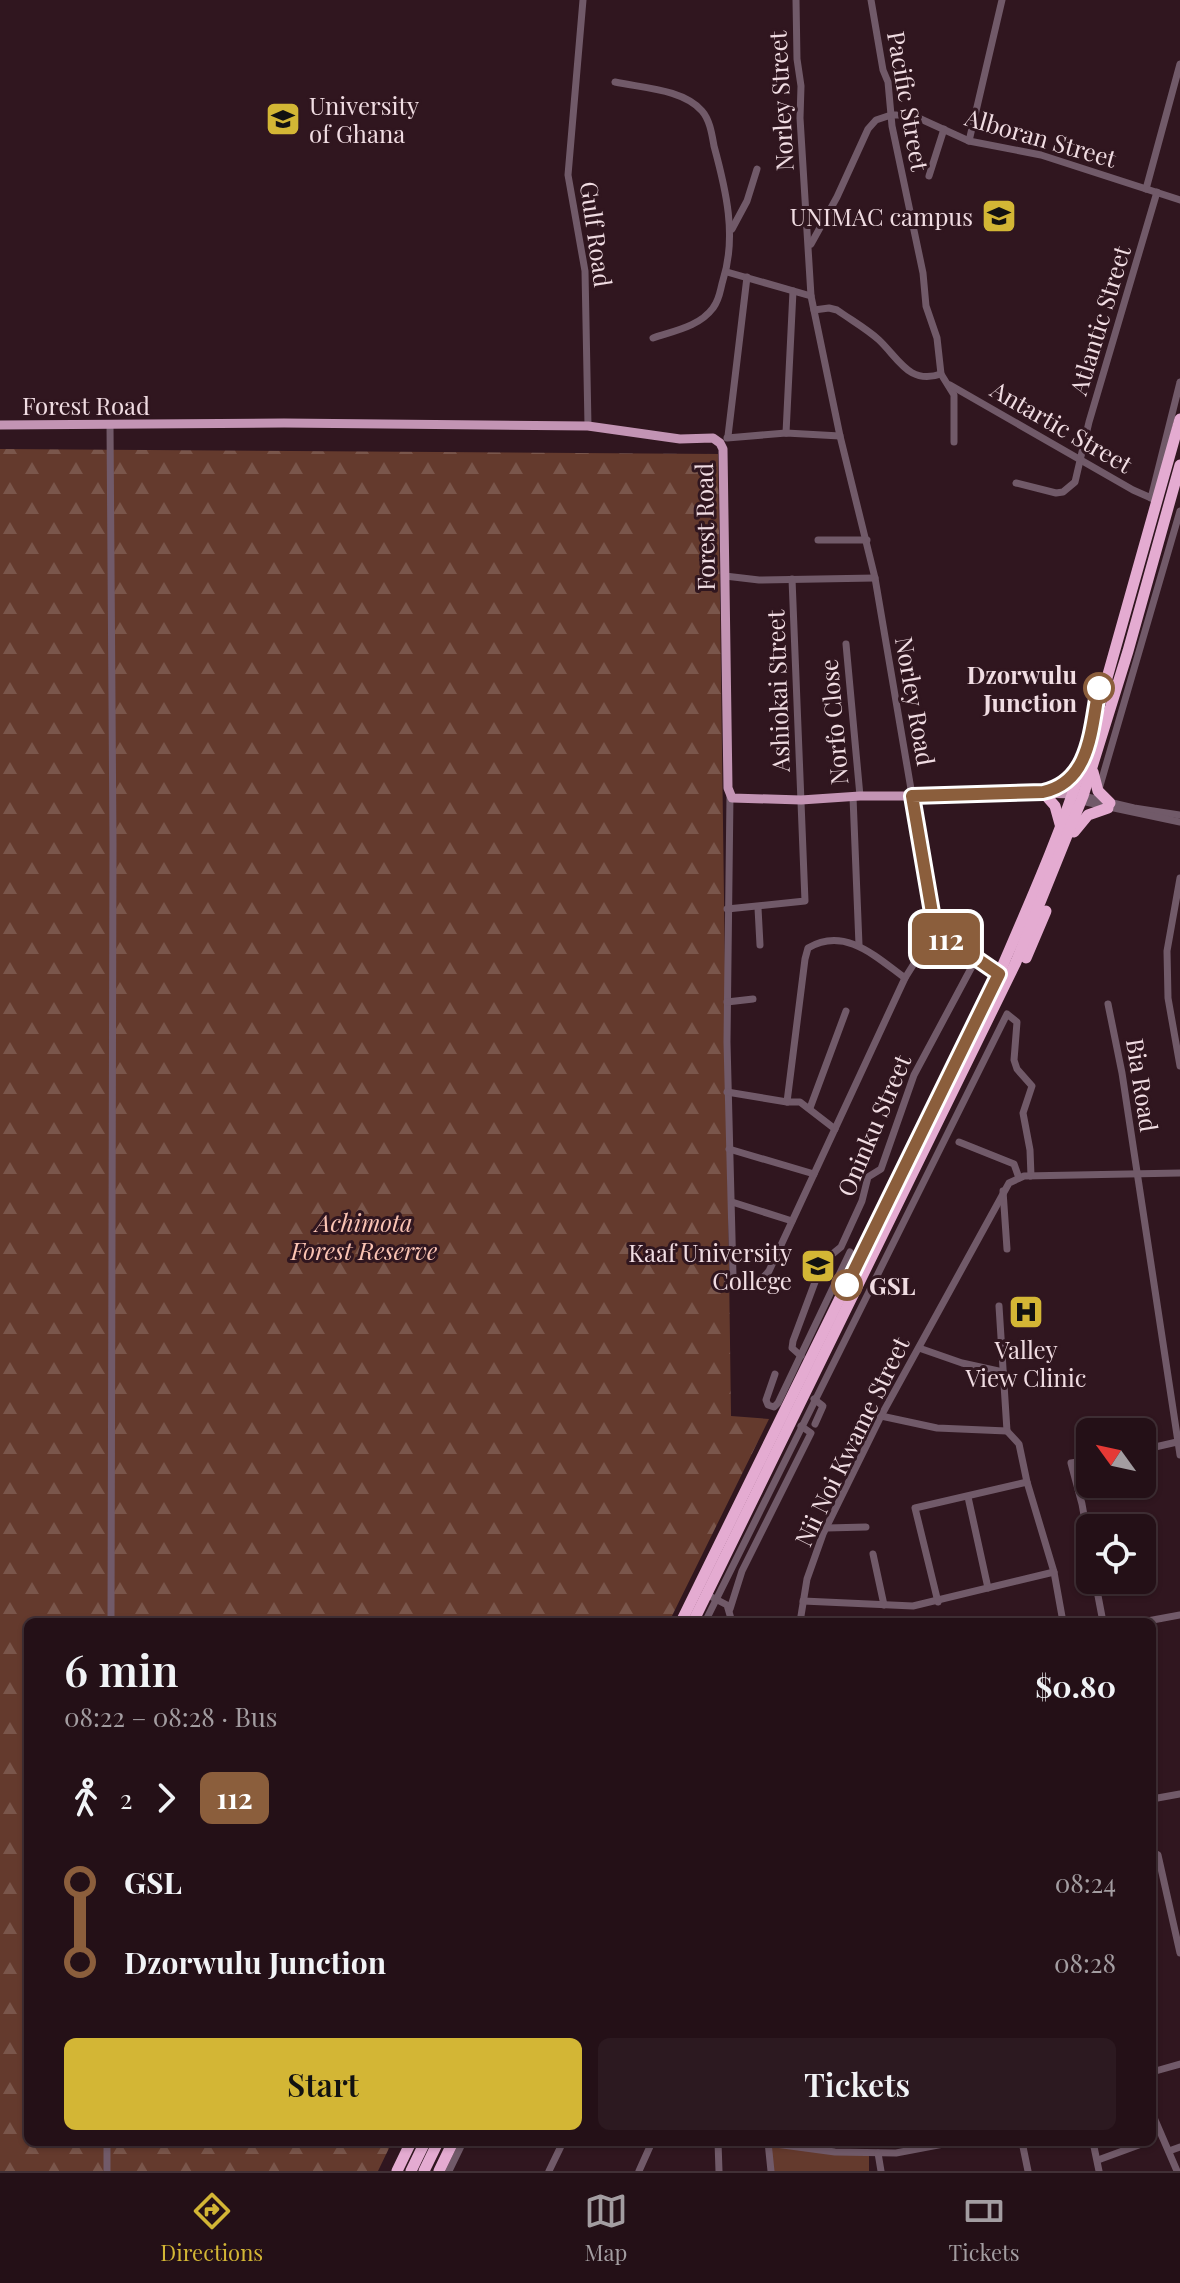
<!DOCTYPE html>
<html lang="en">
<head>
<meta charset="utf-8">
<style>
  body { margin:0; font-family:"Playfair Display",serif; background:#2c1920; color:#f1f3f6; height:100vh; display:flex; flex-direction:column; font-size:30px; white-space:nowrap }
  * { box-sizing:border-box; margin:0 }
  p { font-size:26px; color:#a39da1 }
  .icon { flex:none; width:44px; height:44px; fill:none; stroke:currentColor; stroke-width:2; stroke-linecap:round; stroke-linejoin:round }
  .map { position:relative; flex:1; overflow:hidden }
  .panel { position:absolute; left:24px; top:1618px; width:1132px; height:528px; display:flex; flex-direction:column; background:#241017; border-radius:12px; box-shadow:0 2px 6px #0004,0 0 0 2px #413036 }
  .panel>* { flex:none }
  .badge { padding:0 16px; border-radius:12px; font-size:28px; line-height:52px }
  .needle { width:52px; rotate:303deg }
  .controls { position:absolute; left:1076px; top:1418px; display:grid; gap:16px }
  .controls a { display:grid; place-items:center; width:80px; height:80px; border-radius:12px; background:#241017; box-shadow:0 2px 6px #0004,0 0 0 2px #413036; font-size:40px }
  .map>.badge { position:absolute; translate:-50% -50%; box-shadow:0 0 0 4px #fff }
  .legs { display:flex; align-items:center; gap:12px; height:88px; padding:0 40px; font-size:26px }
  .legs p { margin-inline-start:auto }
  .summary { display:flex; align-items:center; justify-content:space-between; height:136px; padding:0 40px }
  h1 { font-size:44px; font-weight:600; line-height:60px }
  .button { display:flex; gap:16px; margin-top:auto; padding:16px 40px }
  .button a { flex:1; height:92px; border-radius:12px; background:#d3b635; color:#111; font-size:32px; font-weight:600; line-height:92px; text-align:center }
  .button a+a { background:#2c1920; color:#f1f3f6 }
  ul { padding:0 40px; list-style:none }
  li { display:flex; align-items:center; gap:28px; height:80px; font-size:30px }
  li i { display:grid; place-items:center; width:12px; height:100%; margin:0 10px; background:currentColor }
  li i::after { content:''; width:20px; height:20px; margin:-10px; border:6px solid; border-radius:50%; background:#241017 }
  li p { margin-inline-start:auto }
  li:first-child i { background:linear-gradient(#0000 50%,currentColor 0) }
  li:last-child i { background:linear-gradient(currentColor 50%,#0000 0) }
  .menu { display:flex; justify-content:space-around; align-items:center; height:112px; border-top:2px solid #413036; background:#241017; font-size:22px; color:#a39da1 }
  .menu a { display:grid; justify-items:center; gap:4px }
  .menu .selected { color:#d3b635 }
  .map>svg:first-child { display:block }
  .green { fill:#643a2d }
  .forest { fill:url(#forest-firs) }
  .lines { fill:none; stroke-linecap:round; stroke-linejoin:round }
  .minor { stroke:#715a69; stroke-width:7 }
  .major { stroke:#c394b4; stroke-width:9 }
  .highway { stroke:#e4abd1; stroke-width:11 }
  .line-1-casing { stroke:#fff; stroke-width:18 }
  .line-1 { stroke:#8b5e3c; stroke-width:12 }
  .stop-1-dot { fill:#fff; stroke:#8b5e3c; stroke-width:4 }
  .labels { text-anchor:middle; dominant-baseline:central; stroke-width:6; stroke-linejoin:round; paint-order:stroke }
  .street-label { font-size:24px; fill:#f0dce2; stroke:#30161f }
  .poi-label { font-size:24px; fill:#f0dce2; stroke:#30161f; text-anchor:end }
  .stop-label { font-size:24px; font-weight:bold; fill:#f0dce2; stroke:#30161f; text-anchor:end }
  .park-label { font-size:24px; font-style:italic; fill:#fbc4b4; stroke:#30161f }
</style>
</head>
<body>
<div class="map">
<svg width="1180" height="2171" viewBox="0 0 1180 2171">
  <defs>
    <pattern id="forest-firs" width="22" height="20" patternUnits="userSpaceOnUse" patternTransform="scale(2)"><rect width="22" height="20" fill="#643a2d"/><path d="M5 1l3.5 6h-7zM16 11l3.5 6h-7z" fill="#7a564b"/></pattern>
  </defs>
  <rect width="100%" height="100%" fill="#30161f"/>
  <polygon class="green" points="771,2145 869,2156 869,2171 773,2171"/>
  <polygon class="forest" points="0,449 718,454 731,1416 769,1419 669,1622 28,1622 28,2142 392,2142 378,2171 0,2171"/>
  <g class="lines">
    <g class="minor">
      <polyline points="583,0 568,175 585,271 588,426"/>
      <polyline points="796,0 797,59 801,86 800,118 811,296 840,436 875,578 935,930"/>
      <polyline points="871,0 883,70 888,82 892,126 923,273 926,306 937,338 941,374 954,395 954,442"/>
      <path d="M 615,82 C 642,88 683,89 702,111 C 710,120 712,135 714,146 C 726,190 737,236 723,280 C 720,290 720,299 713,308 C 699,327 673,331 653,338"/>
      <polyline points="969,141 1002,0"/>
      <polyline points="929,176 944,129"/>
      <polyline points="1146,189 1180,64"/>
      <polyline points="732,229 747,201 757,169"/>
      <polyline points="811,244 837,197 868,129 876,120 891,115 912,115 969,141 1041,155 1180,200"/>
      <polyline points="727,272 811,296"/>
      <path d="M 814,310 L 829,308 L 837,310 C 851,320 867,329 879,340 C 899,359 909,385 941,374"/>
      <polyline points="950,385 1133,490 1158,501"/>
      <polyline points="110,424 113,844 111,1622"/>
      <polyline points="786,433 793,291"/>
      <polyline points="728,436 747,277"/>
      <polyline points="727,438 786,433 840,436"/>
      <polyline points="1016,483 1056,493 1063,492 1075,482 1089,422 1157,192"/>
      <polyline points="1151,498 1180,382"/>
      <polyline points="818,540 867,540"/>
      <polyline points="725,576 759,580 875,578"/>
      <polyline points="846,644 860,796"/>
      <polyline points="1099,789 1180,511"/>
      <path d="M 730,795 L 727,1042 L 733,1276 L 728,1282 C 743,1290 759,1284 769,1271 L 905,978 L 935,930"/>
      <polyline points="1083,796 1134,808 1180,815"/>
      <polyline points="853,797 859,945"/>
      <polyline points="1081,801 1180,822"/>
      <polyline points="1180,878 1167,951 1168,998 1180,1066"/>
      <polyline points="758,908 760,945"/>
      <polyline points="727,909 805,901 792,579"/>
      <polyline points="935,930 999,974"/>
      <polyline points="727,1002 753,999"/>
      <polyline points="1108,1004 1122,1073 1180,1455"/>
      <polyline points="727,1092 787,1102 800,1102 835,1129"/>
      <path d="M 787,1102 L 805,959 L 808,948 C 845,926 876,957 905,978"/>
      <polyline points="810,1108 846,1011"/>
      <polyline points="959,1142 1014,1164 1019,1178"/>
      <polyline points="729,1149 814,1174"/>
      <polyline points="1003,1191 1007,1249"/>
      <polyline points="732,1202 792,1221"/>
      <polyline points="999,1306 1007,1431 1019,1444 1027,1482 1054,1572 1063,1622"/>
      <polyline points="919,1348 962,1363 1003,1372"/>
      <polyline points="801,1356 792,1348 793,1341 818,1274 830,1256 841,1247 862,1201 868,1177 881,1169 914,1075 976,959"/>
      <polyline points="775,1374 766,1400 768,1405 774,1407 778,1403 850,1252"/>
      <polyline points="814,1399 823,1406 815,1424"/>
      <polyline points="881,1416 937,1428 1007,1431"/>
      <polyline points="1142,1450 1177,1442"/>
      <polyline points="1090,1460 1071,1463 1082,1504 1090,1549"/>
      <polyline points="968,1497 988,1588"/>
      <polyline points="827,1528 866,1527"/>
      <polyline points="873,1554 884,1605"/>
      <polyline points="1095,1580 1103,1622"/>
      <polyline points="706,1594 727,1605 732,1622"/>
      <polyline points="803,1601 913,1606 1054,1572"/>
      <polyline points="938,1602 915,1508 1027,1482"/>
      <polyline points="730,1609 742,1571 811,1433 801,1426"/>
      <polyline points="705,1622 1007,1014 1017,1022 1014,1060 1017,1069 1032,1086 1023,1113 1030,1150 1031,1176"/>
      <polyline points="800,1622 807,1579 823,1534 881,1416 1009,1183 1024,1176 1180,1173"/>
      <polyline points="1142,1622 1180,1615"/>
      <polyline points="1152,1799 1180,1794"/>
      <polyline points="1152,1852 1158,1855 1180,1953"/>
      <polyline points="1152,2072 1180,2064"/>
      <polyline points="1152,2113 1177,2171"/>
      <polyline points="718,2142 719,2171"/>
      <polyline points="768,2142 771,2171"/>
      <polyline points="1022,2142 1028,2171"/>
      <polyline points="1093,2142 1099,2171"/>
      <polyline points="768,2143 835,2152 896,2153 954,2142"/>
      <polyline points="1169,2151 1180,2147"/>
      <polyline points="878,2153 881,2171"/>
      <polyline points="1098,2160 1147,2142"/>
      <polyline points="107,2171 107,2142"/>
      <polyline points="449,2171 463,2142"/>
      <polyline points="549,2171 563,2142"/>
      <polyline points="639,2171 652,2142"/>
    </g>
    <polyline class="major" points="0,425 284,423 588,426 680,439 713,438 720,443 723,449 728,788 732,798 801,800 860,796 962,796 998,792 1076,794"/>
    <g class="highway">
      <polyline points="1093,772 1098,791 1110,803"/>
      <polyline points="1043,792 1059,787 1077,770"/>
      <polyline points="1048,798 1055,806 1060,824"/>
      <polyline points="1074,832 1088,815 1108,808"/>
      <polyline points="1026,958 1046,911"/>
      <path d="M 681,1622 L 999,974 C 1030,902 1062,831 1085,756 L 1180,419"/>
      <polyline points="693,1622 1016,962 1083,796 1128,651 1180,465"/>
      <polyline points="397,2171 411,2142"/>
      <polyline points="411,2171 425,2142"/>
      <polyline points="424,2171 438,2142"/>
      <polyline points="439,2171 453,2142"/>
    </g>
  </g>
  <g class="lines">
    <g class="line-1-casing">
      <path id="line-1" d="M 847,1285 L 999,974 L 935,930 L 912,796 L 1043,792 C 1091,782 1091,728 1099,688"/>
    </g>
    <use href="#line-1" class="line-1"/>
  </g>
  <defs>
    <g id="university-square" transform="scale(1.8)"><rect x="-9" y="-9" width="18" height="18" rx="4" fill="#d3b635" stroke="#30161f"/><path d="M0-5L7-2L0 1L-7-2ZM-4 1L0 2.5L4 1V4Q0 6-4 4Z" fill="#111"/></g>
    <g id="hospital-square" transform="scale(1.8)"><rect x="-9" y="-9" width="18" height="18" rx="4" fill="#d3b635" stroke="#30161f"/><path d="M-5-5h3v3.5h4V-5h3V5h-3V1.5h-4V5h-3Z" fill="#111"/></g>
  </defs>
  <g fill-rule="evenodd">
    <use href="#university-square" x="283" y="119"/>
    <use href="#university-square" x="999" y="216"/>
    <use href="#university-square" x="818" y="1266"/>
    <use href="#hospital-square" x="1026" y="1312"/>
  </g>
  <g class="stop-1-dot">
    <circle cx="1099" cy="688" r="14"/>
    <circle cx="847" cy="1285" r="14"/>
  </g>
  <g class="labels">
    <g class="street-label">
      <text transform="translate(780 101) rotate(-93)">Norley Street</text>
      <text transform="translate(909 101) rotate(80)">Pacific Street</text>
      <text transform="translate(1041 137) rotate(16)">Alboran Street</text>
      <text transform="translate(597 234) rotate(82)">Gulf Road</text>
      <text transform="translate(1099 320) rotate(-73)">Atlantic Street</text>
      <text x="86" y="405">Forest Road</text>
      <text transform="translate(1062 426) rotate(30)">Antartic Street</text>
      <text transform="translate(704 527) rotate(-91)">Forest Road</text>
      <text transform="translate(777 691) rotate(-92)">Ashiokai Street</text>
      <text transform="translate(916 701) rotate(80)">Norley Road</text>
      <text transform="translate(833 722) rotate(-95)">Norfo Close</text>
      <text transform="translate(1143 1085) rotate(81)">Bia Road</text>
      <text transform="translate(873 1125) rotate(-67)">Oninku Street</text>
      <text transform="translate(851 1441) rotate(-64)">Nii Noi Kwame Street</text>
    </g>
    <g class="poi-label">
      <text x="309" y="105" text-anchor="start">University<tspan x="309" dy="28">of Ghana</tspan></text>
      <text x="973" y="216">UNIMAC campus</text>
      <text x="792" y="1252">Kaaf University<tspan x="792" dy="28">College</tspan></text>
      <text x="1026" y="1349" text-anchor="middle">Valley<tspan x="1026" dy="28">View Clinic</tspan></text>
    </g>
    <g class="stop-label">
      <text x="1077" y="674">Dzorwulu<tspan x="1077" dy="28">Junction</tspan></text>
      <text x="869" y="1285" text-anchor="start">GSL</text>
    </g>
    <g class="park-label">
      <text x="364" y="1222">Achimota<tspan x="364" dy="28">Forest Reserve</tspan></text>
    </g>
  </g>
</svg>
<div class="controls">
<a><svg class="needle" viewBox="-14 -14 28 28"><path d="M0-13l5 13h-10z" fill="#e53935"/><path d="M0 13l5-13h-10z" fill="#a39da1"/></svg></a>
<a><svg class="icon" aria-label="locate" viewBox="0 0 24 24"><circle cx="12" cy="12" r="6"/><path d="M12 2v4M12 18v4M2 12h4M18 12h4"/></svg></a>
</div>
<b class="badge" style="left:946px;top:939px;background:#8b5e3c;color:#fff">112</b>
<section class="panel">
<div class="summary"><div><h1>6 min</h1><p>08:22 – 08:28 · Bus</p></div><b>$0.80</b></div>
<div class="legs"><svg class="icon" aria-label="walk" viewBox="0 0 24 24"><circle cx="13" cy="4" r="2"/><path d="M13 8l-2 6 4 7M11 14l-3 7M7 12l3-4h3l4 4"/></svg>2<svg class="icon" aria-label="forward" viewBox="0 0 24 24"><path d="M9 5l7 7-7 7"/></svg><b class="badge" style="background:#8b5e3c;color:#fff">112</b></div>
<ul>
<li><i style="color:#8b5e3c"></i><b>GSL</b><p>08:24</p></li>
<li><i style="color:#8b5e3c"></i><b>Dzorwulu Junction</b><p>08:28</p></li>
</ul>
<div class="button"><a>Start</a><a>Tickets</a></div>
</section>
</div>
<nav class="menu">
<a class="selected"><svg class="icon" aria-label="directions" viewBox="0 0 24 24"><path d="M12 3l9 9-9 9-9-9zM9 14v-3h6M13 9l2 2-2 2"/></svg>Directions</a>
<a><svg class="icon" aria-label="map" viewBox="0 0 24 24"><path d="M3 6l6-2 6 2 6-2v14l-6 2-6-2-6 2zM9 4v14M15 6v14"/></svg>Map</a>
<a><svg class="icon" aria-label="tickets" viewBox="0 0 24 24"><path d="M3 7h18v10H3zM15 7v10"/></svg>Tickets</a>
</nav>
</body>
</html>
